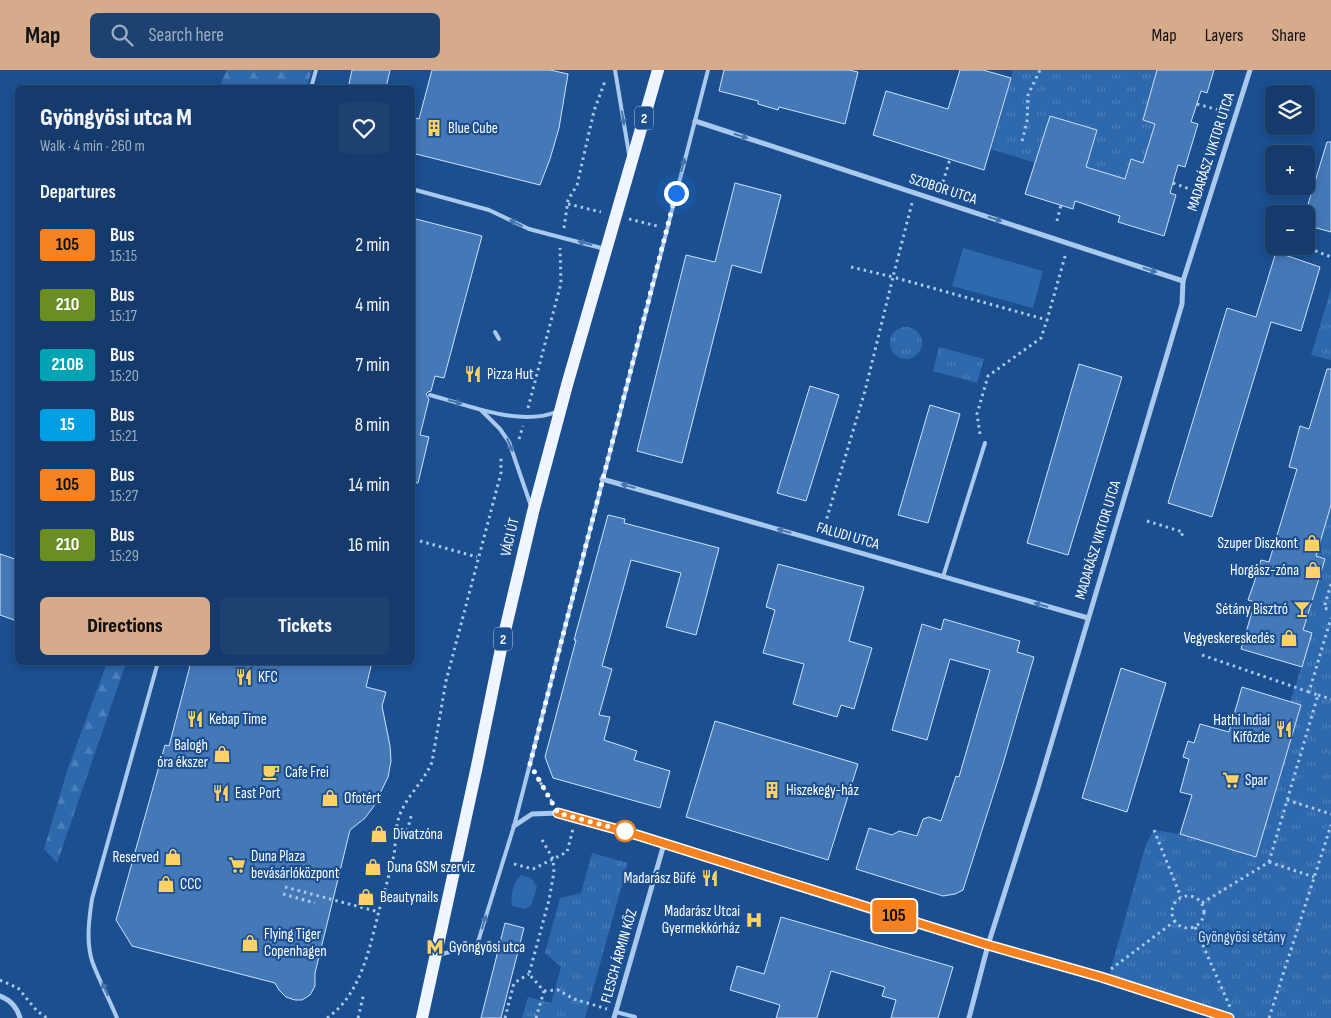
<!DOCTYPE html>
<html lang="en">
<head>
<meta charset="utf-8">
<style>
  body { margin:0; font-family:"Sofia Sans Condensed",sans-serif; background:#1d4271; color:#f1f3f6; height:100vh; display:flex; flex-direction:column; font-size:19px; white-space:nowrap }
  * { box-sizing:border-box; margin:0 }
  p { font-size:16px; color:#9dadc1 }
  .icon { flex:none; width:28px; height:28px; fill:none; stroke:currentColor; stroke-width:2; stroke-linecap:round; stroke-linejoin:round }
  .map { position:relative; flex:1; overflow:hidden }
  .sheet { position:absolute; left:15px; top:15px; width:400px; height:580px; display:flex; flex-direction:column; background:#143b6b; border-radius:8px; box-shadow:0 2px 8px #0003,0 0 0 1px #33557e }
  .sheet>* { flex:none }
  .badge { padding:0 10px; border-radius:4px; font-size:18px; line-height:32px }
  .buttons { position:absolute; left:1265px; top:15px; display:grid; gap:10px }
  .buttons a { display:grid; place-items:center; width:50px; height:50px; border-radius:8px; background:#143b6b; box-shadow:0 2px 8px #0003,0 0 0 1px #33557e; font-size:25px }
  .you { position:absolute; width:25px; height:25px; margin:-12px; border:4px solid #fff; border-radius:50%; background:#1a73e8; box-shadow:0 0 0 8px #1a73e833 }
  .map>.badge { position:absolute; translate:-50% -50%; box-shadow:0 0 0 2px #fff }
  h2 { padding:0 25px; font-size:19px; line-height:45px }
  .round { display:grid; place-items:center; flex:none; width:52px; height:52px; border-radius:8px; background:#1d4271 }
  .headline { display:flex; align-items:center; justify-content:space-between; height:85px; padding:0 25px }
  h1 { font-size:24px; font-weight:800; line-height:38px }
  .button { display:flex; gap:10px; margin-top:auto; padding:10px 25px }
  .button a { flex:1; height:58px; border-radius:8px; background:#d6ab8b; color:#111; font-size:20px; font-weight:800; line-height:58px; text-align:center }
  .button a+a { background:#1d4271; color:#f1f3f6 }
  ul { padding:0; list-style:none }
  li { display:flex; align-items:center; gap:15px; height:60px; padding:0 25px }
  li div { flex:1 }
  li b { display:block; font-size:19px }
  li em { font-style:normal }
  li .badge { min-width:55px; font-weight:700; text-align:center }
  header { display:flex; align-items:center; gap:30px; box-sizing:border-box; height:70px; padding:0 25px; background:#d6ab8b; color:#111 }
  header strong { font-size:24px }
  nav { display:flex; gap:28px; margin-inline-start:auto; font-size:18px }
  .search { width:350px; height:45px; background:#1d4271; display:flex; align-items:center; gap:12px; box-sizing:border-box; padding:0 18px; border-radius:8px; color:#9dadc1; font-size:19px }
  .map>svg:first-child { display:block }
  .green { fill:#2e69ad }
  .forest { fill:url(#forest-firs) }
  .park { fill:url(#park-tufts) }
  .building { fill:#4478b7; stroke:#cfe3fa }
  .lines { fill:none; stroke-linecap:round; stroke-linejoin:round }
  .path { stroke:#a9c9ee; stroke-width:3; stroke-dasharray:2.5 4; stroke-linecap:butt }
  .service { stroke:#a9c9ee; stroke-width:4 }
  .minor { stroke:#a9c9ee; stroke-width:5 }
  .primary { stroke:#f0f6ff; stroke-width:12 }
  .oneway { fill:#4674ac }
  .line-casing { stroke:#fff; stroke-width:11 }
  .line { stroke:#f58220; stroke-width:8 }
  .walk { stroke:#fff; stroke-width:5; stroke-dasharray:0 9 }
  .stop-dot { fill:#fff; stroke:#f58220; stroke-width:2.5 }
  .labels { text-anchor:middle; dominant-baseline:central; stroke-width:4.5; stroke-linejoin:round; paint-order:stroke }
  .shield { fill:#1b4f8f; stroke:#bbcadd; stroke-width:1 }
  .shield-label { font-size:14px; font-weight:bold; fill:#fff }
  .poi-label { font-size:15px; fill:#fff; stroke:#1b4f8f; text-anchor:start }
  .street-label { font-size:15px; fill:#fff; stroke:#1b4f8f }
  .park-label { font-size:15px; fill:#cfe3fa; stroke:#1b4f8f }
</style>
</head>
<body>
<header>
<strong>Map</strong>
<div class="search"><svg class="icon" aria-label="search" viewBox="0 0 24 24"><circle cx="10" cy="10" r="6"/><path d="M15 15l6 6"/></svg>Search here</div>
<nav><a>Map</a><a>Layers</a><a>Share</a></nav>
</header>
<div class="map">
<svg width="1331" height="948" viewBox="0 0 1331 948">
  <defs>
    <pattern id="forest-firs" width="22" height="20" patternUnits="userSpaceOnUse" patternTransform="scale(1.25)"><rect width="22" height="20" fill="#2e69ad"/><path d="M5 1l3.5 6h-7zM16 11l3.5 6h-7z" fill="#4d80b9"/></pattern>
    <pattern id="park-tufts" width="24" height="20" patternUnits="userSpaceOnUse" patternTransform="scale(1.25)"><rect width="24" height="20" fill="#2e69ad"/><path d="M3 7l-1-3M5 7V3M7 7l1-3M15 17l-1-3M17 17v-4M19 17l1-3" fill="none" stroke="#4d80b9"/></pattern>
  </defs>
  <rect width="100%" height="100%" fill="#1b4f8f"/>
  <g class="green">
    <polygon points="963,178 1043,201 1033,238 952,216"/>
    <path d="M 521,805 L 531,808 L 537,817 L 531,836 L 525,839 L 512,836 C 510,826 513,812 521,805 Z"/>
  </g>
  <g class="forest">
    <polygon points="227,0 312,0 307,17 219,17"/>
    <polygon points="107,593 126,593 57,793 44,779 68,698"/>
  </g>
  <g class="park">
    <polygon points="1010,0 1157,0 1143,50 1155,54 1143,93 1131,89 1125,109 1086,97 1097,60 1050,46 1035,93 991,79 1013,1"/>
    <polygon points="1331,219 1331,290 1311,285"/>
    <circle cx="906" cy="273" r="16"/>
    <polygon points="939,277 984,289 977,313 933,301"/>
    <polygon points="1331,435 1331,948 1229,948 1108,909 1146,774 1154,760 1180,764 1256,787 1301,635 1290,632 1312,563 1303,560 1325,489 1316,486"/>
    <polygon points="592,783 628,793 585,948 522,948 528,927 551,933 561,897 545,883 560,828 581,823"/>
  </g>
  <g class="building">
    <polygon points="352,0 390,0 386,18 348,18"/>
    <polygon points="432,0 550,0 568,4 559,58 550,89 540,115 412,83 412,47 419,49"/>
    <polygon points="724,0 849,0 858,2 845,54 779,37 778,40 758,34 758,31 719,21"/>
    <polygon points="960,0 983,0 1011,8 984,100 873,65 886,21 948,39"/>
    <polygon points="1157,0 1214,0 1207,23 1201,21 1191,52 1198,54 1185,97 1178,95 1170,123 1176,125 1164,166 1118,152 1120,146 1075,131 1073,139 1025,124 1050,46 1097,60 1086,97 1125,109 1131,89 1143,93 1155,54 1143,50"/>
    <polygon points="1327,72 1331,72 1331,162 1306,155 1306,141"/>
    <polygon points="735,113 781,125 761,203 732,195 682,393 637,381 686,185 715,192"/>
    <polygon points="412,148 482,166 444,308 435,306 431,321 428,322 426,324 429,329 420,365 429,367 418,413 412,412"/>
    <polygon points="1276,182 1320,197 1301,261 1271,252 1212,447 1168,433 1227,238 1256,247"/>
    <polygon points="1079,294 1122,307 1068,485 1027,473"/>
    <polygon points="1327,299 1331,299 1331,435 1316,486 1325,489 1303,560 1312,563 1302,597 1241,579 1255,532 1248,530 1254,513 1261,490 1269,492 1297,399 1289,397 1300,356 1309,359"/>
    <polygon points="810,316 839,325 806,431 777,423"/>
    <polygon points="930,335 960,344 928,453 898,445"/>
    <polygon points="608,445 625,449 624,453 719,478 696,565 666,557 681,503 631,490 602,596 612,599 599,645 610,647 604,670 637,681 634,690 670,701 660,738 553,708 545,687 576,570 574,570"/>
    <polygon points="0,484 18,490 18,538 14,550 0,545"/>
    <polygon points="778,494 864,517 849,571 872,578 854,639 841,635 837,647 793,634 804,594 763,583 775,540 766,537"/>
    <polygon points="944,549 1020,571 1017,582 1034,587 1003,694 963,820 955,824 943,826 856,799 869,758 892,765 899,761 917,766 923,749 929,747 941,751 956,706 959,707 990,600 950,589 927,670 892,660 922,554 941,560"/>
    <polygon points="191,592 372,592 366,617 386,622 382,636 390,676 391,691 388,707 374,736 365,748 350,760 315,903 315,916 310,925 302,930 295,930 286,927 279,920 275,913 132,876 116,850 165,675 169,676"/>
    <polygon points="1121,598 1166,613 1127,742 1082,728"/>
    <polygon points="1242,617 1301,635 1256,787 1180,764 1192,725 1180,722 1189,689 1183,687 1188,671 1194,673 1200,654 1229,662"/>
    <polygon points="715,651 858,694 828,790 686,747"/>
    <polygon points="781,847 953,897 938,948 891,948 896,930 882,926 885,917 831,901 817,948 776,948 780,935 730,920 737,896 764,904"/>
    <polygon points="505,853 524,858 501,948 481,948"/>
  </g>
  <g class="lines">
    <g class="path">
      <polyline points="1197,34 1219,40"/>
      <polyline points="1022,71 1027,52 1028,25 1040,0"/>
      <polyline points="943,112 950,89"/>
      <polyline points="1173,113 1195,121"/>
      <polyline points="568,134 601,142"/>
      <polyline points="629,149 657,156"/>
      <polyline points="1057,151 1061,135"/>
      <polyline points="564,158 568,130 577,115 594,41 605,11"/>
      <polyline points="1265,162 1274,165"/>
      <polyline points="1303,176 1331,187"/>
      <polyline points="851,197 893,207 912,133"/>
      <polyline points="528,338 561,213 560,178"/>
      <polyline points="980,364 977,344 988,306 1041,268 1047,250"/>
      <polyline points="519,369 523,356"/>
      <polyline points="1147,451 1183,462 1181,467"/>
      <polyline points="823,461 865,321 893,207 1047,250 1066,183"/>
      <polyline points="420,471 477,487"/>
      <polyline points="1331,514 1324,538 1331,540"/>
      <polyline points="1202,585 1309,622"/>
      <polyline points="1318,625 1331,629"/>
      <polyline points="537,707 552,732"/>
      <polyline points="1287,730 1331,744"/>
      <polyline points="1154,760 1181,827"/>
      <polyline points="407,761 412,743"/>
      <polyline points="1269,792 1318,625 1309,622 1331,548"/>
      <polyline points="1269,792 1314,807"/>
      <polyline points="514,794 533,799 567,782 573,759"/>
      <polyline points="285,817 379,842"/>
      <polyline points="283,824 315,833"/>
      <circle cx="1188" cy="842" r="16"/>
      <polyline points="1202,833 1269,792"/>
      <polyline points="1195,857 1230,937"/>
      <polyline points="1111,899 1175,851"/>
      <polyline points="0,910 18,918 37,941 47,948"/>
      <polyline points="544,921 558,920 574,929 607,939"/>
      <path d="M 327,948 C 362,924 370,875 380,837 C 385,820 390,802 394,785 C 396,772 395,759 399,747 C 406,726 424,712 432,692 L 446,611 L 501,403 L 501,386"/>
      <polyline points="358,948 364,923"/>
      <polyline points="505,948 514,913 529,904"/>
      <polyline points="536,948 544,921 529,904 549,830 554,802 553,789 541,768"/>
      <polyline points="1269,948 1331,755"/>
    </g>
    <g class="service">
      <polyline points="615,0 629,84"/>
      <polyline points="311,18 316,0"/>
      <polyline points="412,119 489,140 529,159 605,179"/>
      <polyline points="495,262 499,269"/>
      <path d="M 430,325 C 468,335 519,357 556,342"/>
      <polyline points="481,340 500,359 509,372 531,436"/>
      <polyline points="943,507 985,373"/>
      <polyline points="438,885 477,875 514,756 708,0"/>
      <polyline points="616,942 635,947"/>
      <path d="M 117,948 C 109,929 99,910 92,891 C 86,871 89,849 92,829 L 158,592"/>
    </g>
    <g class="minor">
      <polyline points="695,51 1183,211"/>
      <polyline points="602,409 1088,548"/>
      <polyline points="514,756 532,744 558,743 637,765 988,875 1101,907 1229,948"/>
      <path d="M 0,926 C 11,930 17,937 20,948"/>
      <polyline points="614,948 664,774"/>
      <polyline points="969,948 988,875 1038,718 1182,234 1183,211 1250,0"/>
    </g>
    <polyline class="primary" points="422,948 477,696 503,569 533,442 567,315 658,0"/>
  </g>
  <defs><path id="oneway-solid" d="M-6-.8H1V-3.2L6.5 0L1 3.2V.8H-6Z" transform="scale(1.25)"/></defs>
  <g class="oneway">
    <use href="#oneway-solid" transform="translate(623 48) rotate(81)"/>
    <use href="#oneway-solid" transform="translate(741 66) rotate(18)"/>
    <use href="#oneway-solid" transform="translate(683 95) rotate(-75)"/>
    <use href="#oneway-solid" transform="translate(995 149) rotate(18)"/>
    <use href="#oneway-solid" transform="translate(516 153) rotate(-154)"/>
    <use href="#oneway-solid" transform="translate(585 173) rotate(-165)"/>
    <use href="#oneway-solid" transform="translate(1150 200) rotate(18)"/>
    <use href="#oneway-solid" transform="translate(455 332) rotate(15)"/>
    <use href="#oneway-solid" transform="translate(510 375) rotate(67)"/>
    <use href="#oneway-solid" transform="translate(628 416) rotate(-164)"/>
    <use href="#oneway-solid" transform="translate(784 461) rotate(-164)"/>
    <use href="#oneway-solid" transform="translate(1041 535) rotate(-164)"/>
    <use href="#oneway-solid" transform="translate(484 852) rotate(-73)"/>
    <use href="#oneway-solid" transform="translate(105 919) rotate(-113)"/>
  </g>
  <g class="lines">
    <g class="line-casing">
      <polyline id="line" points="558,743 637,765 988,875 1101,907 1229,948"/>
    </g>
    <use href="#line" class="line"/>
    <polyline class="walk" points="625,761 558,743 530,694 676,123"/>
  </g>
  <defs>
    <g id="building-bare" transform="scale(1.35)"><path d="M-4-6H4V6H1V3H-1V6H-4ZM-2.5-4.3h1.7v1.8h-1.7ZM.8-4.3h1.7v1.8H.8ZM-2.5-1h1.7V.8h-1.7ZM.8-1h1.7V.8H.8Z" fill="#ffd166" stroke="#1b4f8f" stroke-width="2.5" paint-order="stroke"/></g>
    <g id="restaurant-bare" transform="scale(1.35)"><path d="M-5-6h1v4h1v-4h1v4h1v-4h1v5L-1.5 .5V6h-2V.5L-5-1ZM5-6V6H3V1.5H1.5Q1.5-4 5-6Z" fill="#ffd166" stroke="#1b4f8f" stroke-width="2.5" paint-order="stroke"/></g>
    <g id="shop-bare" transform="scale(1.35)"><path d="M-5-2.5h2.3a2.7 3.5 0 0 1 5.4 0H5L5.5 6h-11ZM-1.5-2.5h3a1.5 2.3 0 0 0-3 0Z" fill="#ffd166" stroke="#1b4f8f" stroke-width="2.5" paint-order="stroke"/></g>
    <g id="bar-bare" transform="scale(1.35)"><path d="M-6-5H6L.8 .8V4.5H3.5V6h-7V4.5H-.8V.8Z" fill="#ffd166" stroke="#1b4f8f" stroke-width="2.5" paint-order="stroke"/></g>
    <g id="cafe-bare" transform="scale(1.35)"><path d="M-5.5-4.5H6V0H3Q3 3.5 0 3.5H-2.5Q-5.5 3.5-5.5 0ZM3-3.2v2h1.7v-2ZM-6 4.5H4V6H-6Z" fill="#ffd166" stroke="#1b4f8f" stroke-width="2.5" paint-order="stroke"/></g>
    <g id="supermarket-bare" transform="scale(1.35)"><path d="M-6-5.5h2.5l.6 2H6L4.5 2H-2.5L-4.4-4H-6ZM-1.5 3.2a1.3 1.3 0 1 0 .1 0ZM3 3.2a1.3 1.3 0 1 0 .1 0Z" fill="#ffd166" stroke="#1b4f8f" stroke-width="2.5" paint-order="stroke"/></g>
    <g id="hospital-bare" transform="scale(1.35)"><path d="M-5-5h3v3.5h4V-5h3V5h-3V1.5h-4V5h-3Z" fill="#ffd166" stroke="#1b4f8f" stroke-width="2.5" paint-order="stroke"/></g>
    <g id="metro-bare" transform="scale(1.35)"><path d="M-5.5 5V-5H-3L0 0L3-5H5.5V5H3V-.5L0 4L-3-.5V5Z" fill="#ffd166" stroke="#1b4f8f" stroke-width="2.5" paint-order="stroke"/></g>
  </defs>
  <g fill-rule="evenodd">
    <use href="#building-bare" x="434" y="58"/>
    <use href="#restaurant-bare" x="473" y="304"/>
    <use href="#shop-bare" x="1312" y="473"/>
    <use href="#shop-bare" x="1313" y="500"/>
    <use href="#bar-bare" x="1302" y="539"/>
    <use href="#shop-bare" x="1289" y="568"/>
    <use href="#restaurant-bare" x="244" y="607"/>
    <use href="#restaurant-bare" x="195" y="649"/>
    <use href="#restaurant-bare" x="1284" y="659"/>
    <use href="#shop-bare" x="222" y="684"/>
    <use href="#cafe-bare" x="271" y="702"/>
    <use href="#supermarket-bare" x="1231" y="710"/>
    <use href="#building-bare" x="772" y="720"/>
    <use href="#restaurant-bare" x="221" y="723"/>
    <use href="#shop-bare" x="330" y="728"/>
    <use href="#shop-bare" x="379" y="764"/>
    <use href="#shop-bare" x="173" y="787"/>
    <use href="#supermarket-bare" x="237" y="795"/>
    <use href="#shop-bare" x="373" y="797"/>
    <use href="#restaurant-bare" x="710" y="808"/>
    <use href="#shop-bare" x="166" y="814"/>
    <use href="#shop-bare" x="366" y="827"/>
    <use href="#hospital-bare" x="754" y="850"/>
    <use href="#shop-bare" x="250" y="873"/>
    <use href="#metro-bare" x="435" y="877"/>
  </g>
  <circle class="stop-dot" cx="625" cy="761" r="10"/>
  <g class="labels">
    <g class="shield">
      <rect x="635" y="36.5" width="18" height="23" rx="4"/>
      <rect x="494" y="557.5" width="18" height="23" rx="4"/>
    </g>
    <g class="shield-label">
      <text x="644" y="48">2</text>
      <text x="503" y="569">2</text>
    </g>
    <g class="poi-label">
      <text x="448" y="58">Blue Cube</text>
      <text x="487" y="304">Pizza Hut</text>
      <text x="1298" y="473" text-anchor="end">Szuper Diszkont</text>
      <text x="1299" y="500" text-anchor="end">Horgász-zóna</text>
      <text x="1288" y="539" text-anchor="end">Sétány Bisztró</text>
      <text x="1275" y="568" text-anchor="end">Vegyeskereskedés</text>
      <text x="258" y="607">KFC</text>
      <text x="209" y="649">Kebap Time</text>
      <text x="1270" y="650" text-anchor="end">Hathi Indiai<tspan x="1270" dy="17">Kifőzde</tspan></text>
      <text x="208" y="675" text-anchor="end">Balogh<tspan x="208" dy="17">óra ékszer</tspan></text>
      <text x="285" y="702">Cafe Frei</text>
      <text x="1245" y="710">Spar</text>
      <text x="786" y="720">Hiszekegy-ház</text>
      <text x="235" y="723">East Port</text>
      <text x="344" y="728">Ofotért</text>
      <text x="393" y="764">Divatzóna</text>
      <text x="251" y="786">Duna Plaza<tspan x="251" dy="17">bevásárlóközpont</tspan></text>
      <text x="159" y="787" text-anchor="end">Reserved</text>
      <text x="387" y="797">Duna GSM szerviz</text>
      <text x="696" y="808" text-anchor="end">Madarász Büfé</text>
      <text x="180" y="814">CCC</text>
      <text x="380" y="827">Beautynails</text>
      <text x="740" y="841" text-anchor="end">Madarász Utcai<tspan x="740" dy="17">Gyermekkórház</tspan></text>
      <text x="264" y="864">Flying Tiger<tspan x="264" dy="17">Copenhagen</tspan></text>
      <text x="449" y="877">Gyöngyösi utca</text>
    </g>
    <g class="street-label">
      <text transform="translate(1211 82) rotate(-72)">MADARÁSZ VIKTOR UTCA</text>
      <text transform="translate(943 119) rotate(18)">SZOBOR UTCA</text>
      <text transform="translate(848 466) rotate(16)">FALUDI UTCA</text>
      <text transform="translate(510 467) rotate(-77)">VÁCI ÚT</text>
      <text transform="translate(1098 470) rotate(-73)">MADARÁSZ VIKTOR UTCA</text>
      <text transform="translate(619 886) rotate(-74)">FLESCH ÁRMIN KÖZ</text>
    </g>
    <g class="park-label">
      <text x="1242" y="867">Gyöngyösi sétány</text>
    </g>
  </g>
</svg>
<div class="buttons">
<a><svg class="icon" aria-label="layers" viewBox="0 0 24 24"><path d="M12 4l9 5-9 5-9-5zM3 14l9 5 9-5"/></svg></a>
<a>+</a>
<a>−</a>
</div>
<div class="you" style="left:676px;top:123px"></div>
<b class="badge" style="left:894px;top:846px;background:#f58220;color:#111">105</b>
<section class="sheet">
<div class="headline"><div><h1>Gyöngyösi utca M</h1><p>Walk · 4 min · 260 m</p></div><a class="round"><svg class="icon" aria-label="heart" viewBox="0 0 24 24"><path d="M12 20l-8-8c-3-5 5-10 8-4 3-6 11-1 8 4z"/></svg></a></div>
<h2>Departures</h2>
<ul>
<li><span class="badge" style="background:#f58220;color:#111">105</span><div><b>Bus</b><p>15:15</p></div><em>2 min</em></li>
<li><span class="badge" style="background:#6b8e23;color:#fff">210</span><div><b>Bus</b><p>15:17</p></div><em>4 min</em></li>
<li><span class="badge" style="background:#00a3b4;color:#fff">210B</span><div><b>Bus</b><p>15:20</p></div><em>7 min</em></li>
<li><span class="badge" style="background:#009ee3;color:#fff">15</span><div><b>Bus</b><p>15:21</p></div><em>8 min</em></li>
<li><span class="badge" style="background:#f58220;color:#111">105</span><div><b>Bus</b><p>15:27</p></div><em>14 min</em></li>
<li><span class="badge" style="background:#6b8e23;color:#fff">210</span><div><b>Bus</b><p>15:29</p></div><em>16 min</em></li>
</ul>
<div class="button"><a>Directions</a><a>Tickets</a></div>
</section>
</div>
</body>
</html>
